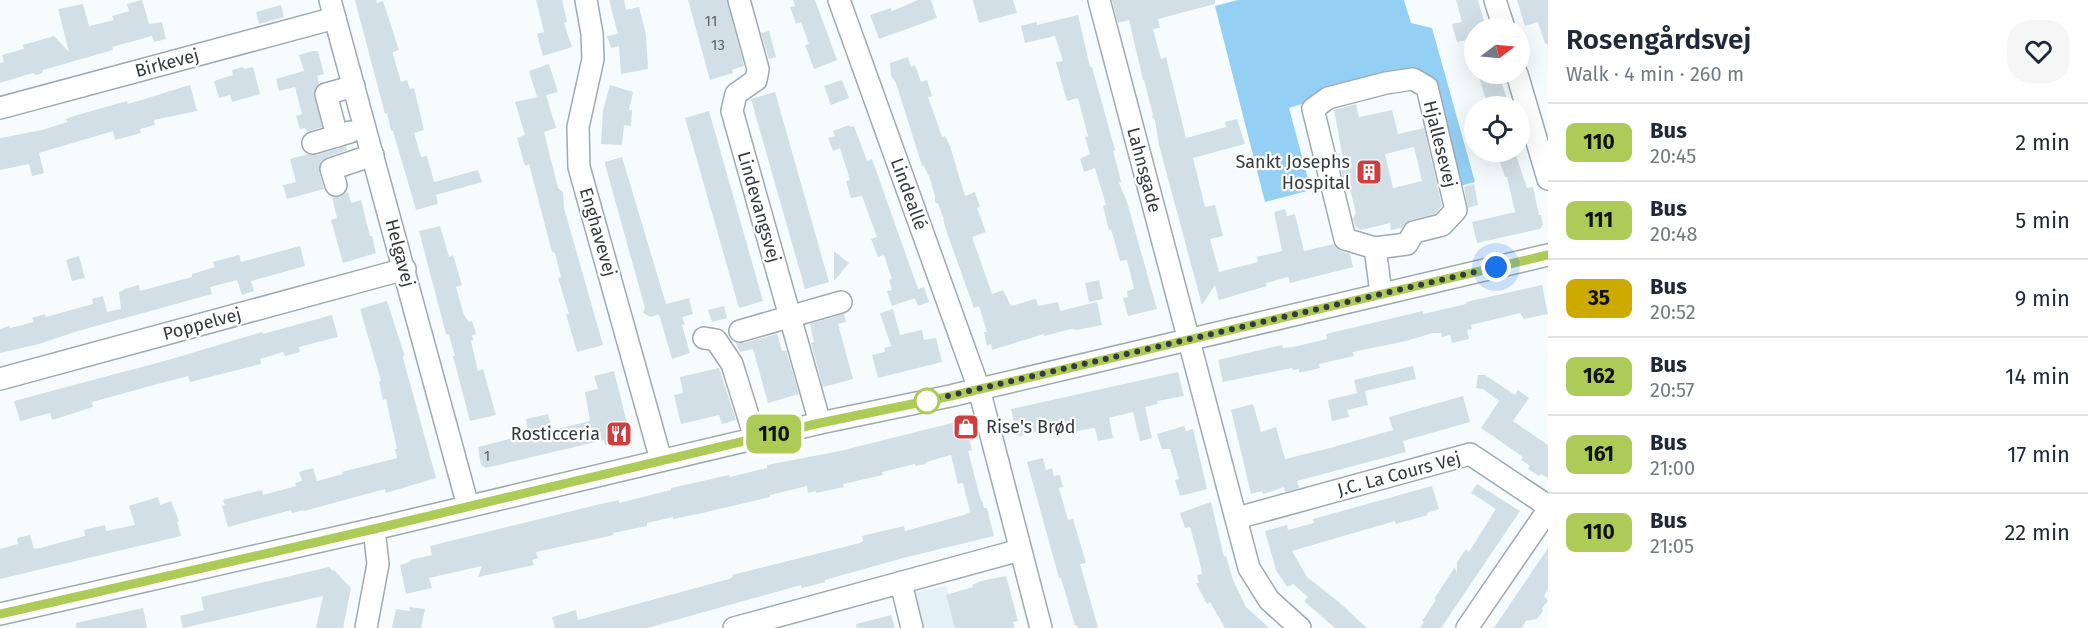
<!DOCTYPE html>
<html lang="en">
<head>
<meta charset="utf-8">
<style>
  body { margin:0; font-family:"Fira Sans",sans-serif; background:#f6f6f7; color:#1f2937; height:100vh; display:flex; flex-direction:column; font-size:22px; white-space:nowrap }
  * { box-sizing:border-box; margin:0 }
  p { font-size:20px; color:#747a83 }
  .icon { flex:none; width:33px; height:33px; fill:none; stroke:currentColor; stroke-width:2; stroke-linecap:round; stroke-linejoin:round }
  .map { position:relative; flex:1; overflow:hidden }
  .details { display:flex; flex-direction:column; background:#fff; width:540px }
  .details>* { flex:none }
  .badge { padding:0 12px; border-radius:9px; font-size:21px; line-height:39px }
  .needle { width:39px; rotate:74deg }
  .tools { position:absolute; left:1464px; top:18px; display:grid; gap:12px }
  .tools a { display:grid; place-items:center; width:66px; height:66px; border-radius:50%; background:#fff; box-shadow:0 6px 24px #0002; font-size:30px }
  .you { position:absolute; width:30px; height:30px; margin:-15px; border:4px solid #fff; border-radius:50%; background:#1a73e8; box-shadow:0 0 0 9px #1a73e833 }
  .map>.badge { position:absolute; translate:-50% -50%; box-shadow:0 0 0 3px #fff }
  .round { display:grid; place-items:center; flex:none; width:63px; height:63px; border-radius:24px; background:#f6f6f7 }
  .summary { display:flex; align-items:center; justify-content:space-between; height:102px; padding:0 18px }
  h1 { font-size:28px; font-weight:600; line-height:45px }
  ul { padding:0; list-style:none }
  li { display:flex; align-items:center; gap:18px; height:78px; padding:0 18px; border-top:2px solid #e0e1e3 }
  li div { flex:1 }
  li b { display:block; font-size:22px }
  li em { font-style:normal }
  li .badge { min-width:66px; font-weight:700; text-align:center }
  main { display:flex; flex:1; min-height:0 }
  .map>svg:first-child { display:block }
  .built { fill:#e4f1f8 }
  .green { fill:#94d0f4 }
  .building { fill:#d2dfe7; fill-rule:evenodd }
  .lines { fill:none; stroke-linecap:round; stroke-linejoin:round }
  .minor-casing { stroke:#9eaab2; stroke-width:24 }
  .minor { stroke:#fff; stroke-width:21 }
  .line-casing { stroke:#fff; stroke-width:14 }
  .line { stroke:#adcb57; stroke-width:9 }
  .walk { stroke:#343a3d; stroke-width:6; stroke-dasharray:0 10.8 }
  .stop-dot { fill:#fff; stroke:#adcb57; stroke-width:3 }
  .labels { text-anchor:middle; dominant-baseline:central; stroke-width:4.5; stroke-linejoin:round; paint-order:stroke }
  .number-label { font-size:15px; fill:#5c6368 }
  .street-label { font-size:18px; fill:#343a3d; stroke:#fff }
  .poi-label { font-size:18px; fill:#343a3d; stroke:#fff; text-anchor:end }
</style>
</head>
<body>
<main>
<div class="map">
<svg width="1548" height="628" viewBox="0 0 1548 628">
  <rect width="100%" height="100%" fill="#f6fbfe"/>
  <polygon class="built" points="946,586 958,628 906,628 898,596"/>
  <polygon class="green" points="1238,0 1404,0 1411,23 1432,28 1475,182 1460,186 1433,83 1425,73 1411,70 1289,108 1311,190 1265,202 1215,6"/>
  <g class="building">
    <polygon points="142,0 149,24 162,22 166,39 154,42 152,36 112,47 113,50 43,70 42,73 36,75 33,73 0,83 0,63 4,62 2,55 24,49 23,45 54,36 69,52 58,9 83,4 89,26 114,20 112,16 129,11 127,4"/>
    <polygon points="355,0 376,0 377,3 383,1 399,50 393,52 393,54 401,82 407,80 410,89 414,88 424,130 414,133 421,157 427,156 434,182 478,170 482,182 436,195 438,204 416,210 393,131 391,131 387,113 385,114"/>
    <polygon points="536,0 562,0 567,22 564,23 572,47 543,56 537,34 544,32"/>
    <polygon points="609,0 624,0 626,10 639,7 646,35 648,69 621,74 619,46 611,48 607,36 618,34"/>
    <polygon points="688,0 727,0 744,66 732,70 733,73 710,80"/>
    <polygon points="793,0 815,0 837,60 814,69 805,45 809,44 801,22 796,24 790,7 795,6"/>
    <polygon points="918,0 931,0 937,18 879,39 870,15 891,8 892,11"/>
    <polygon points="973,0 1013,0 1017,13 979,23"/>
    <polygon points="1112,0 1215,0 1215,4 1158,19 1160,28 1153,29 1161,59 1166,57 1186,138 1226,127 1225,122 1237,119 1245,144 1193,158 1205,207 1215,205 1223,236 1210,239 1219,272 1258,262 1257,257 1282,251 1274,212 1285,209 1287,216 1295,214 1304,251 1334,244 1341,251 1350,254 1353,267 1290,283 1288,277 1266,283 1267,286 1219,300 1215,285 1202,305 1159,145 1155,120 1152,117 1153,115 1144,80 1143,80 1129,20 1118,23"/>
    <polygon points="1456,0 1478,0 1486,28 1474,28 1474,53 1471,53 1467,40 1457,42 1452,24 1462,22"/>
    <polygon points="1517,0 1548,0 1548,44 1545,44 1538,22 1525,26"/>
    <polygon points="281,5 284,17 259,24 256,12"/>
    <polygon points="1078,15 1090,67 1092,67 1115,150 1113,151 1119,173 1121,182 1119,183 1127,202 1157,309 1128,316 1123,298 1128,297 1127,291 1134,289 1127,260 1120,261 1111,229 1109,230 1103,206 1106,205 1095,168 1084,172 1080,159 1090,154 1085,137 1088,136 1078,98 1067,101 1056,62 1063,61 1055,36 1025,43 1021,26 1037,22 1037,25"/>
    <polygon points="769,31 776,57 769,59 761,33"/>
    <polygon points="312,51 318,51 324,74 317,76 319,84 314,91 322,127 307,132 305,128 300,129 296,116 302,114 295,87 279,91 276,79 304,71 299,55"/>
    <polygon points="908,57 911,67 915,65 921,82 927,80 932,96 928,97 939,128 942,137 945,136 950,146 965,196 975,192 980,207 977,208 986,232 972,237 992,294 1003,290 1011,306 1036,299 1038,306 1058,302 1060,311 1097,302 1102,325 1077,330 1071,329 1044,336 1044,334 992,350 991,344 987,346 984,332 987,332 979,306 974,308 946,230 943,219 944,219 938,204 935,202 935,196 929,176 924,166 922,166 896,83 891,76 890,63"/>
    <polygon points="549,64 558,92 546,95 556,128 544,132 558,188 563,192 564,208 603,345 577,352 566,314 569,314 558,278 561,277 555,253 552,252 529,164 525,166 517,138 525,135 515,102 537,97 529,71"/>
    <polygon points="243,67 244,69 253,67 260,94 232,102 230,95 219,98 214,81 233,75 232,70"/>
    <polygon points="1478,74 1499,74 1509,106 1488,106"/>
    <polygon points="842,80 849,98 831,105 824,86"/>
    <polygon points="190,85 197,111 154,120 155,125 140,129 141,133 115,140 113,131 39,153 44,173 32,176 29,164 0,170 0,138 42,130 67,122 66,119 74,116 127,101 128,104"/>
    <polygon points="610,85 633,92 629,110 632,110 631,126 624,125 622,145 601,144 603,111"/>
    <polygon points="775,92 829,282 805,289 751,99"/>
    <path d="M 1356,104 L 1359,117 L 1392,110 L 1398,134 L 1424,128 L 1442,206 L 1435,214 L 1410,220 L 1402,228 L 1391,230 L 1390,223 L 1361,230 L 1355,226 L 1353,218 L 1356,213 L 1350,189 L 1346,190 L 1340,165 L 1344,164 L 1334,110 ZM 1414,147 L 1422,181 L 1393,188 L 1385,154 Z"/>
    <polygon points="709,111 763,301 739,308 685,118"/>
    <polygon points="849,125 850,127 854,126 867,161 872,159 918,289 924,287 929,302 918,306 915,298 892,306 887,291 892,290 889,280 892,279 884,255 878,257 871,239 877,237 862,196 851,198 846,181 850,180 840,148 833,151 828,138 835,136 833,131"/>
    <polygon points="346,146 347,150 327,157 321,161 319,172 324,189 287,199 283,185 296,182 290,159 308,154 317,155"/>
    <polygon points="1500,152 1515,152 1527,188 1533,187 1539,215 1541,215 1543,224 1540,229 1477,243 1472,222 1515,212 1507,177 1505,177 1499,159 1501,159"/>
    <polygon points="622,157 666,304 689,298 693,314 682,317 685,324 682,325 690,353 672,359 659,314 651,317 643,313 645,308 605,164 605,162"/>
    <polygon points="1474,184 1478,205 1468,208 1464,187"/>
    <polygon points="348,192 351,203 361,200 370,236 372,236 376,253 343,263 331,220 337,218 332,197 339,197"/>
    <polygon points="440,226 449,257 453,255 462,285 456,287 464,315 469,322 472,321 476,334 472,335 473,340 471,341 478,371 483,369 496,415 470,421 453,356 455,356 449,335 446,334 419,231"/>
    <polygon points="300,246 305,266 251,281 254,291 242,295 237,280 210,287 212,294 78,331 39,344 0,353 0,329 10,326 10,328 34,322 32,318 45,314 46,317 93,304 92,299 103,296 107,312 121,309 119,292 124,290 124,289 139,285 140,291 192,277 192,274 215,267 213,262 239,255 241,262"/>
    <polygon points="834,251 849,263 834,281"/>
    <polygon points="79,256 85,278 72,281 66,260"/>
    <polygon points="1099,280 1103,299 1089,302 1085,283"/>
    <polygon points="1542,285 1548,314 1524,319 1520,313 1471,325 1472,329 1467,330 1469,339 1452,343 1450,335 1442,337 1441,333 1433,333 1406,341 1353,352 1354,356 1319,364 1320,368 1299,373 1299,369 1293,370 1292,368 1223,382 1218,360 1282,345 1283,348 1293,347 1327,339 1326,334 1423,311 1423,314 1466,304 1466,302"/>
    <polygon points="387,301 404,354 403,358 436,478 386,493 385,489 304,511 303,510 292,513 291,510 228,527 222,506 225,505 223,500 262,490 263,495 296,486 295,483 302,481 299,472 313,468 317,481 343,474 342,472 397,458 395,449 397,449 386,399 383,400 379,382 381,381 360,309"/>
    <polygon points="724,306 727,318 712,322 708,310"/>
    <polygon points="893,309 900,335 922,330 924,340 936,338 942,362 878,378 872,355 885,352 884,348 891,346 880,313"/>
    <polygon points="844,314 846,322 838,324 853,379 823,387 811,343 814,342 810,324"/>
    <polygon points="332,315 338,337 299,347 300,352 285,356 283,352 260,359 261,364 190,382 188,376 154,385 92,402 93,407 52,420 50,413 20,421 14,401 168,360 262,332 263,334"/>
    <polygon points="777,334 782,351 786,350 799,394 768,403 753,349 740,352 736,343 744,343"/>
    <polygon points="1413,366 1416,379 1365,391 1368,405 1347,410 1349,417 1332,421 1328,400 1362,392 1357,393 1354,380"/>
    <polygon points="719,368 736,420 722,424 719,415 681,424 674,395 683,393 680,377"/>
    <polygon points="614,371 631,439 605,445 604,440 486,468 481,465 478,447 528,434 526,419 548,414 552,430 590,421 585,392 598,389 594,376"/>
    <polygon points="1178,372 1184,396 1157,401 1158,404 1145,407 1152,438 1140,441 1133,412 1109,418 1113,438 1098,441 1095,428 1054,435 1053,428 1019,436 1017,435 1011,409"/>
    <polygon points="1478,375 1485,375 1515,395 1518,390 1529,398 1513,421 1548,445 1548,478 1541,474 1539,476 1528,469 1530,466 1521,460 1523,457 1481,428 1499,401 1483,389 1476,388"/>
    <polygon points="1463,396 1470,422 1403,441 1406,452 1297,481 1299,488 1285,492 1284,487 1263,494 1262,491 1251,494 1231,410 1253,404 1261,432 1276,427 1285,459 1330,448 1393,430 1389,417"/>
    <polygon points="964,420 972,450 968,451 981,501 982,500 984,508 987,508 994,536 903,558 825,580 825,582 802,588 801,585 647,628 555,628 552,617 576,610 578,620 729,579 733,577 732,575 860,543 863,541 862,536 904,526 905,531 964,515 970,512 963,483 958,484 951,455 926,462 926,464 915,466 915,464 882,472 883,475 843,484 844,487 816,493 816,491 808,493 807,486 770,495 770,497 698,514 673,519 673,517 647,523 647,526 613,533 614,535 536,552 538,558 532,560 534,565 478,577 482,566 429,578 432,588 406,594 400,565 410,562 410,560 432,555 430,546 596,505 619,500 619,503 671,490 671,488 729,475 730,477 767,468 767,465 840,451"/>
    <polygon points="1184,426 1186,431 1193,429 1207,489 1180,496 1175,480 1179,479 1170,449 1162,449 1157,434"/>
    <polygon points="1043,458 1046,470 1052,468 1054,476 1060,475 1063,487 1059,488 1068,520 1073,519 1086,563 1080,564 1098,628 1078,628 1077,625 1075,626 1061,578 1059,578 1027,462"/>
    <polygon points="1477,484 1520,511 1441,628 1420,628 1424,622 1422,621 1436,600 1434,599 1455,567 1457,574 1457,562 1466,549 1469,552 1496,509 1471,493"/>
    <polygon points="1432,486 1439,509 1427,513 1428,515 1396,524 1395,521 1292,551 1307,577 1339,602 1367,628 1335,628 1304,601 1308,597 1293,584 1287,587 1276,570 1265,531 1287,525 1288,530 1314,523 1313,519"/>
    <polygon points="158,497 160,505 171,501 179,521 177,522 181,536 0,579 0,549 18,544 17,538 30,535 34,549 40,548 85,536 84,530 105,525 106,531 135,525 129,506"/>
    <polygon points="1211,502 1224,557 1226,556 1233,580 1246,607 1269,628 1225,628 1210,602 1207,604 1196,583 1199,583 1197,575 1202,574 1199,559 1190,527 1185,528 1180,513"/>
    <polygon points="1548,548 1548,589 1544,596 1548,601 1542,608 1543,611 1537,619 1526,621 1522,628 1494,628"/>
    <polygon points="329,567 333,571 334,570 351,588 343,628 316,628 323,596 183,628 180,616 204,610 201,597"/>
    <polygon points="1006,576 1018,621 1013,622 1015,628 955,628 946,595 973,587 972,585 981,581"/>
    <polygon points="409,607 425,609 421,628 392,628 396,609 410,611"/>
    <polygon points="143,608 147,628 76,628 76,623"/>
    <polygon points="891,615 895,628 857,628 856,624"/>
  </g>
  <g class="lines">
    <g class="minor-casing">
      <g id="minor">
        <polyline points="330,0 468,506"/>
        <polyline points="586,0 592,34 593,59 578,127 579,167 661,460"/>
        <polyline points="739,0 758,69 756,80 736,94 732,111 820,423"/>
        <polyline points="839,0 979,389 1041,628"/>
        <polyline points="1099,0 1249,568 1269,600 1300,628"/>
        <polyline points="1495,0 1504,28"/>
        <polyline points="1517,74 1548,179"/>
        <polyline points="0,108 335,18"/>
        <polyline points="337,136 326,94 354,86"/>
        <polyline points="313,143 350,132"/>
        <polyline points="336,185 331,169 373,155"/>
        <polyline points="1375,248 1407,244 1414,232 1442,225 1456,210 1427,87 1413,79 1386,83 1328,98 1313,109 1345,239 1375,248 1381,293"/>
        <polyline points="740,331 841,302"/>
        <polyline points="704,338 716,340 732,364 755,438"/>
        <polyline points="0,379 405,269"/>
        <polyline points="1237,518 1470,454 1548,506"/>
        <polyline points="901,583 912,628"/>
        <polyline points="0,614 374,529 820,423 950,396 1548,255"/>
        <polyline points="366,628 378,564 374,529"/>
        <polyline points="734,628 1020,550"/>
        <polyline points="1467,628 1548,510"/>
      </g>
    </g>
    <use href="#minor" class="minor"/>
  </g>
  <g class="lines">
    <g class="line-casing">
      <polyline id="line" points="0,614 374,529 820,423 951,396 1548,255"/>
    </g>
    <use href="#line" class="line"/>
    <polyline class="walk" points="927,401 1496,267"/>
  </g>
  <defs>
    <g id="building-square" transform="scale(1.35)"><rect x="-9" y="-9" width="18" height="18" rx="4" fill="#cd3e3e" stroke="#fff"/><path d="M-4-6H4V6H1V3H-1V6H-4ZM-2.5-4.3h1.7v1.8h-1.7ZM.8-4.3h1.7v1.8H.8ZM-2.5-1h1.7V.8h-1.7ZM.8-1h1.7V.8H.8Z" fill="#fff"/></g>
    <g id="shop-square" transform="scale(1.35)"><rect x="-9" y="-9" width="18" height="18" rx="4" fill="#cd3e3e" stroke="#fff"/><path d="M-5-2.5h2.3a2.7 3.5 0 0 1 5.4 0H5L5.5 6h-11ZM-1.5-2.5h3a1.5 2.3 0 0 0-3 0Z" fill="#fff"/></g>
    <g id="restaurant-square" transform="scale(1.35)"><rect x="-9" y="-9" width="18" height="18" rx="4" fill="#cd3e3e" stroke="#fff"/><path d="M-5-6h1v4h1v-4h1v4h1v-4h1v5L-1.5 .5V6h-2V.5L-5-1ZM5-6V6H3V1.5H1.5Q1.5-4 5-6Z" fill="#fff"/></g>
  </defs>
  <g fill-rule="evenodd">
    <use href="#building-square" x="1369" y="172"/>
    <use href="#shop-square" x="966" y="427"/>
    <use href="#restaurant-square" x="619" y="434"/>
  </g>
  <circle class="stop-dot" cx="927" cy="401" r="12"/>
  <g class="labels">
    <g class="number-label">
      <text x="711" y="21">11</text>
      <text x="718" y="45">13</text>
      <text x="487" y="456">1</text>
    </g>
    <g class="street-label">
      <text transform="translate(167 63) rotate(-15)">Birkevej</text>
      <text transform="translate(1440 144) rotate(76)">Hjallesevej</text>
      <text transform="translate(1144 170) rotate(75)">Lahnsgade</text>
      <text transform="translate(909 194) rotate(70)">Lindeallé</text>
      <text transform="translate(759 207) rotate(74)">Lindevangsvej</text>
      <text transform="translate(598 232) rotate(74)">Enghavevej</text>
      <text transform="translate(400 253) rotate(75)">Helgavej</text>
      <text transform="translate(202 324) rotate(-15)">Poppelvej</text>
      <text transform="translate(1399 474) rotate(-15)">J.C. La Cours Vej</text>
    </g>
    <g class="poi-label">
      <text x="1350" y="162">Sankt Josephs<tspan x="1350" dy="21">Hospital</tspan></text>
      <text x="986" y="427" text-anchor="start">Rise's Brød</text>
      <text x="600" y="434">Rosticceria</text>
    </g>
  </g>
</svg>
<div class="tools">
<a><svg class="needle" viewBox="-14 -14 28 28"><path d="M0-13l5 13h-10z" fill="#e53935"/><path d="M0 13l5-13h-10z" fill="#747a83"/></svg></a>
<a><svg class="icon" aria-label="locate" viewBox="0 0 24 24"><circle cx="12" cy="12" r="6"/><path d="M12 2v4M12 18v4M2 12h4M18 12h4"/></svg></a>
</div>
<div class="you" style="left:1496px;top:267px"></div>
<b class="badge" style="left:774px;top:434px;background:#adcb57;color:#111">110</b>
</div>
<section class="details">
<div class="summary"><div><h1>Rosengårdsvej</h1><p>Walk · 4 min · 260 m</p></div><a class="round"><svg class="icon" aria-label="heart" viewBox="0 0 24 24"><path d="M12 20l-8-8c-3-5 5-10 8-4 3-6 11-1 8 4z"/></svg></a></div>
<ul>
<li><span class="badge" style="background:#adcb57;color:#111">110</span><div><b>Bus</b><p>20:45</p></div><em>2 min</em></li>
<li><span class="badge" style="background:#adcb57;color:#111">111</span><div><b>Bus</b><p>20:48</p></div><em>5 min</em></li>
<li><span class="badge" style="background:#ca0;color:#111">35</span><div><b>Bus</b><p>20:52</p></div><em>9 min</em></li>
<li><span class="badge" style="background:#adcb57;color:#111">162</span><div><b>Bus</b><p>20:57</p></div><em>14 min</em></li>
<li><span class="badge" style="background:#adcb57;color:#111">161</span><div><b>Bus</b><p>21:00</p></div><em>17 min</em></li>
<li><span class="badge" style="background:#adcb57;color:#111">110</span><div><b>Bus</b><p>21:05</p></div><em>22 min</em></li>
</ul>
</section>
</main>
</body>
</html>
